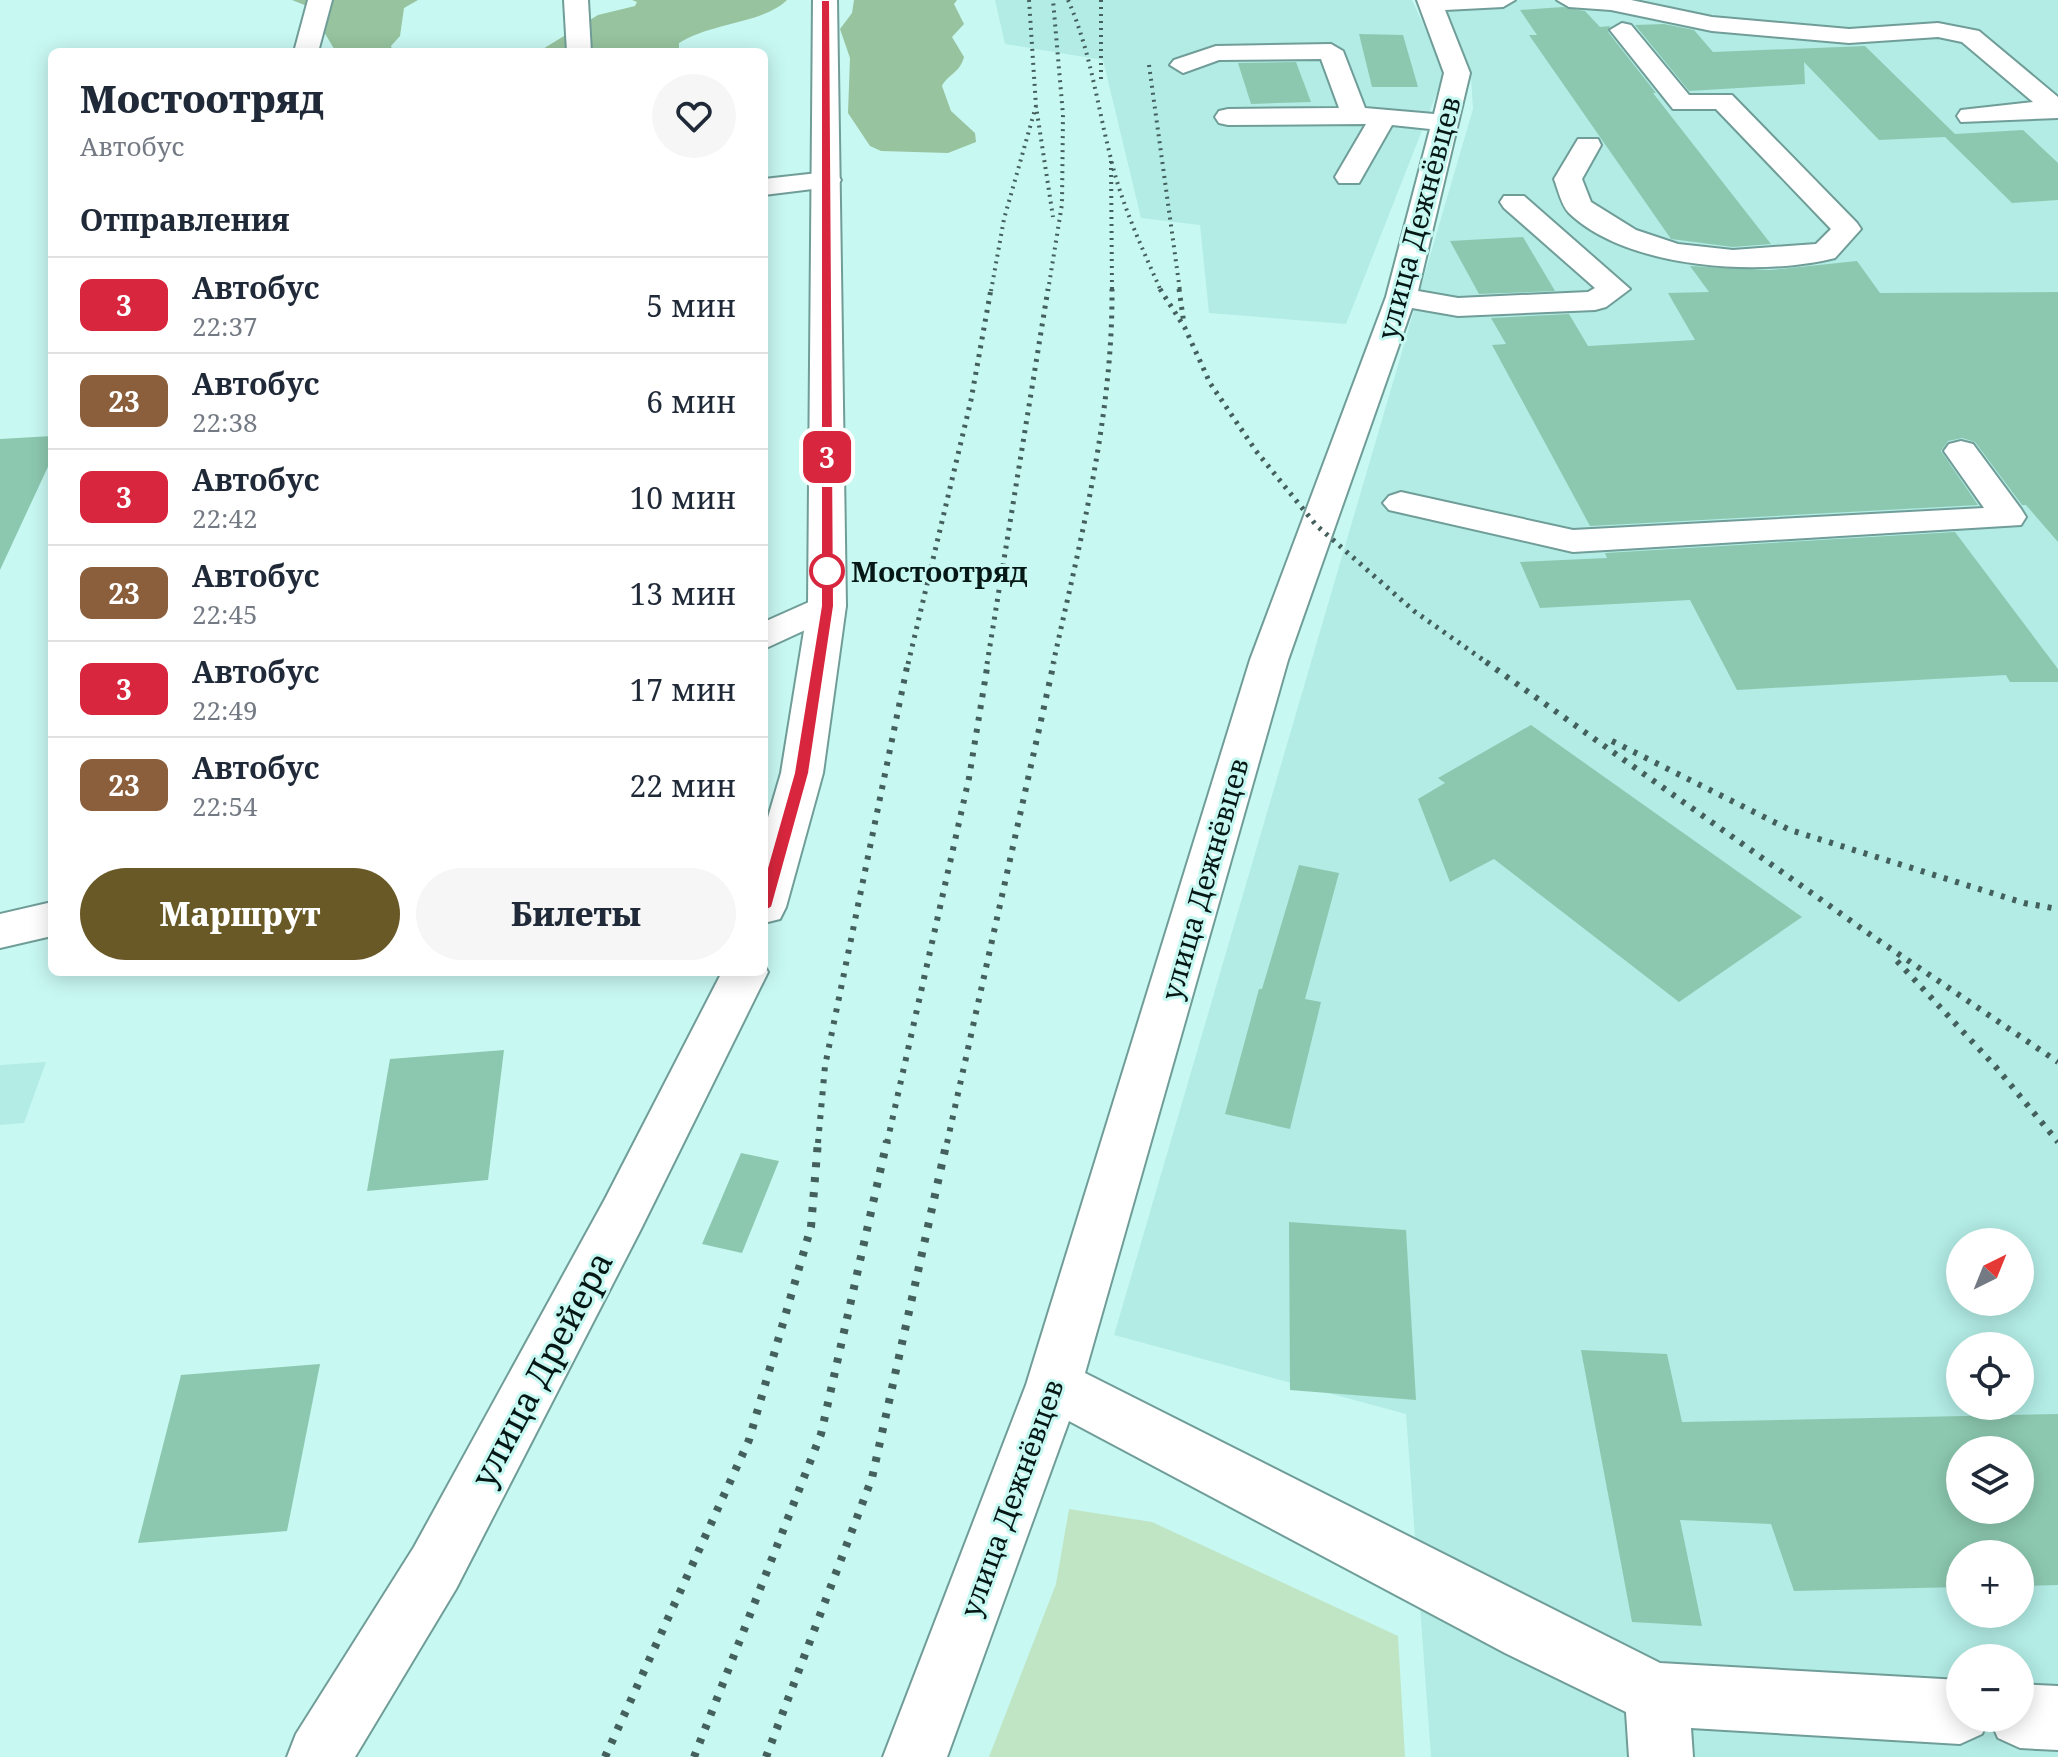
<!DOCTYPE html>
<html lang="ru">
<head>
<meta charset="utf-8">
<style>
  body { margin:0; font-family:"Noto Serif",serif; background:#f6f6f7; color:#1f2937; height:100vh; display:flex; flex-direction:column; font-size:30px; white-space:nowrap }
  * { box-sizing:border-box; margin:0 }
  p { font-size:26px; color:#747a83 }
  .icon { flex:none; width:44px; height:44px; fill:none; stroke:currentColor; stroke-width:2; stroke-linecap:round; stroke-linejoin:round }
  .map { position:relative; flex:1; overflow:hidden }
  .details { position:absolute; left:48px; top:48px; width:720px; height:928px; display:flex; flex-direction:column; background:#fff; border-radius:12px; box-shadow:0 4px 20px #0003 }
  .details>* { flex:none }
  .badge { padding:0 16px; border-radius:12px; font-size:28px; line-height:52px }
  .needle { width:52px; rotate:43deg }
  .controls { position:absolute; left:1946px; top:1228px; display:grid; gap:16px }
  .controls a { display:grid; place-items:center; width:88px; height:88px; border-radius:50%; background:#fff; box-shadow:0 4px 20px #0003; font-size:40px }
  .map>.badge { position:absolute; translate:-50% -50%; box-shadow:0 0 0 4px #fff }
  h2 { padding:0 32px; font-size:30px; line-height:72px }
  .round { display:grid; place-items:center; flex:none; width:84px; height:84px; border-radius:42px; background:#f6f6f7 }
  .head { display:flex; align-items:center; justify-content:space-between; height:136px; padding:0 32px }
  h1 { font-size:38px; font-weight:800; line-height:60px }
  .primary-button { display:flex; gap:16px; margin-top:auto; padding:16px 32px }
  .primary-button a { flex:1; height:92px; border-radius:48px; background:#695926; color:#fff; font-size:32px; font-weight:800; line-height:92px; text-align:center }
  .primary-button a+a { background:#f6f6f7; color:#1f2937 }
  ul { padding:0; list-style:none }
  li { display:flex; align-items:center; gap:24px; height:96px; padding:0 32px; border-top:2px solid #e0e1e3 }
  li div { flex:1 }
  li b { display:block; font-size:30px }
  li em { font-style:normal }
  li .badge { min-width:88px; font-weight:700; text-align:center }
  .map>svg:first-child { display:block }
  .built { fill:#b2ece5; fill-rule:evenodd }
  .green { fill:#bfe5c4 }
  .forest { fill:#97c39e }
  .building { fill:#8cc8b0; fill-rule:evenodd }
  .lines { fill:none; stroke-linecap:round; stroke-linejoin:round }
  .minor-casing { stroke:#709d98; stroke-width:4 }
  .major-casing { stroke:#709d98; stroke-width:4 }
  .minor { fill:#fff; fill-rule:evenodd }
  .major { fill:#fff; fill-rule:evenodd }
  .rail-far3 { stroke:#44605d; stroke-width:4; stroke-dasharray:2 5; stroke-linecap:butt }
  .rail-far2 { stroke:#44605d; stroke-width:5; stroke-dasharray:3 6; stroke-linecap:butt }
  .rail-far1 { stroke:#44605d; stroke-width:6; stroke-dasharray:4 8; stroke-linecap:butt }
  .rail { stroke:#44605d; stroke-width:8; stroke-dasharray:5 10; stroke-linecap:butt }
  .line { fill:#d7263d; stroke:#fff; stroke-width:2 }
  .stop-dot { fill:#fff; stroke:#d7263d; stroke-width:4 }
  .labels { text-anchor:middle; dominant-baseline:central; stroke-width:6; stroke-linejoin:round; paint-order:stroke }
  .street-label { font-size:28px; fill:#061816; stroke:#c8f8f2 }
  .stop-label { font-size:28px; font-weight:bold; fill:#061816; stroke:#c8f8f2; text-anchor:start }
  .near-street-label { font-size:34px; fill:#061816; stroke:#c8f8f2 }
</style>
</head>
<body>
<div class="map">
<svg width="2058" height="1757" viewBox="0 0 2058 1757">
  <rect width="100%" height="100%" fill="#c8f8f2"/>
  <g class="built">
    <polygon points="995,0 1412,0 1445,72 1346,324 1209,313 1200,225 1141,218 1103,60 1005,44"/>
    <path d="M 1438,0 L 2058,0 L 2058,1757 L 1431,1757 L 1406,1414 L 1114,1335 L 1473,109 L 1471,78 ZM 1960,1242 L 2020,1242 L 2020,1302 L 1960,1302 ZM 1960,1346 L 2020,1346 L 2020,1406 L 1960,1406 ZM 1960,1450 L 2020,1450 L 2020,1510 L 1960,1510 ZM 1960,1554 L 2020,1554 L 2020,1614 L 1960,1614 ZM 1960,1658 L 2020,1658 L 2020,1718 L 1960,1718 Z"/>
    <polygon points="46,1062 24,1123 0,1125 0,1065"/>
  </g>
  <polygon class="green" points="1069,1509 1152,1522 1398,1636 1405,1757 989,1757 1056,1584"/>
  <g class="forest">
    <polygon points="292,0 418,0 404,8 400,36 391,46 393,52 336,52 324,32 326,28 322,12"/>
    <path d="M 632,0 L 787,0 C 764,23 710,23 679,43 L 679,52 L 538,52 L 598,15 L 635,6 L 637,2 Z"/>
    <path d="M 854,0 L 957,0 L 954,4 L 964,24 L 952,37 L 964,57 C 960,73 948,74 942,86 L 951,111 L 975,133 L 976,142 L 948,153 L 881,151 L 870,146 L 848,113 L 850,58 L 840,29 L 852,13 Z"/>
  </g>
  <g class="building">
    <polygon points="1563,7 1585,11 1600,27 1610,26 1608,32 1656,93 1653,93 1771,244 1733,247 1671,239 1529,35 1537,35 1520,10"/>
    <polygon points="1664,24 1694,30 1713,52 1865,46 1955,134 2023,130 2058,163 2058,200 2012,203 1945,137 1879,140 1804,62 1805,84 1689,91 1635,25"/>
    <polygon points="1359,34 1403,35 1418,87 1372,87"/>
    <polygon points="1296,62 1311,102 1251,104 1238,63"/>
    <polygon points="1523,237 1555,291 1479,294 1450,241"/>
    <polygon points="1857,261 1880,293 2058,292 2058,542 2026,505 2022,505 1975,442 1962,438 1948,441 1941,451 1978,505 1590,526 1492,345 1506,344 1491,318 1569,314 1588,346 1695,340 1668,293 1709,292 1690,266 1770,270"/>
    <polygon points="52,436 52,458 0,570 0,439"/>
    <polygon points="1955,532 2058,669 2058,682 2010,682 2006,675 1737,690 1690,600 1540,608 1520,562 1607,558 1605,553"/>
    <polygon points="1531,725 1802,917 1679,1002 1494,859 1450,882 1418,799 1445,783 1438,778"/>
    <polygon points="1299,865 1339,873 1305,999 1321,1002 1290,1129 1225,1114 1259,989 1262,989"/>
    <polygon points="504,1050 488,1180 367,1191 390,1059"/>
    <polygon points="741,1153 779,1161 742,1253 702,1244"/>
    <polygon points="1289,1222 1406,1230 1416,1400 1290,1390"/>
    <path d="M 1581,1350 L 1667,1354 L 1682,1422 L 2058,1414 L 2058,1585 L 2020,1586 L 2020,1554 L 1960,1554 L 1960,1587 L 1794,1591 L 1771,1524 L 1680,1520 L 1702,1626 L 1632,1622 ZM 1960,1450 L 2020,1450 L 2020,1510 L 1960,1510 Z"/>
    <polygon points="320,1364 287,1531 138,1543 181,1375"/>
  </g>
  <g class="lines">
    <g class="minor-casing">
      <g id="minor">
        <polygon points="308,0 332,0 318,52 294,52"/>
        <polygon points="564,0 588,0 591,52 567,52"/>
        <polygon points="1417,0 1515,0 1503,7 1445,10 1470,73 1418,291 1458,298 1588,292 1595,288 1504,208 1500,202 1504,196 1524,196 1630,289 1606,307 1595,310 1458,316 1412,308 1288,660 1085,1373 1660,1663 1960,1680 1960,1718 2020,1718 2020,1684 2058,1686 2058,1750 2020,1748 1998,1738 1989,1718 1982,1734 1960,1744 1691,1728 1693,1757 1629,1757 1626,1712 1505,1653 1069,1421 947,1757 883,1757 1026,1385 1250,660 1386,297 1430,129 1392,125 1359,183 1339,183 1335,177 1366,124 1228,125 1219,123 1215,117 1219,111 1228,109 1339,108 1321,59 1219,60 1183,73 1170,65 1174,60 1216,46 1331,44 1343,51 1365,108 1434,114 1444,73"/>
        <polygon points="1557,0 1631,0 1712,17 1849,29 1938,23 1979,31 2058,97 2058,118 1961,122 1957,116 1961,110 2033,102 1962,42 1938,37 1849,43 1712,31 1611,10 1569,7"/>
        <path d="M 1622,23 L 1631,25 L 1689,95 L 1732,95 L 1857,223 L 1861,229 L 1835,258 C 1761,277 1627,269 1569,213 C 1561,205 1558,189 1554,179 L 1578,139 L 1598,139 L 1601,145 L 1582,179 L 1591,202 L 1636,230 L 1678,244 L 1733,250 L 1816,244 L 1831,229 L 1716,109 L 1673,109 L 1610,30 Z"/>
        <polygon points="827,172 837,174 841,180 837,186 764,195 764,179"/>
        <polygon points="1961,441 1973,444 2021,509 2026,517 2021,525 1573,552 1389,510 1383,503 1389,496 1401,492 1573,530 1984,508 1944,451 1949,444"/>
        <polygon points="827,594 840,598 846,606 840,614 764,649 764,622"/>
        <polygon points="52,902 52,936 0,948 0,914"/>
      </g>
    </g>
    <g class="major-casing">
      <g id="major">
        <polygon points="813,0 837,0 846,606 823,773 786,907 780,919 764,923 764,831 781,773 808,606"/>
        <polygon points="764,965 768,972 641,1229 456,1589 355,1757 287,1757 296,1734 414,1547 605,1199 722,972 764,972"/>
      </g>
    </g>
    <use href="#minor" class="minor"/>
    <use href="#major" class="major"/>
    <g class="rail-far3">
      <polyline points="1029,0 1036,106 1053,217"/>
      <path d="M 1068,0 C 1091,52 1097,105 1111,159 C 1121,203 1143,250 1161,291"/>
      <polyline points="1101,0 1101,79"/>
      <polyline points="1149,65 1180,291"/>
      <polyline points="1111,161 1112,291"/>
      <polyline points="991,291 1004,219 1036,106"/>
      <polyline points="1048,291 1062,204 1063,115 1053,0"/>
    </g>
    <g class="rail-far2">
      <polyline points="1160,289 1185,328 1210,383 1256,451 1316,525 1414,611 1489,664"/>
      <polyline points="1179,289 1184,324"/>
      <polyline points="908,664 971,400 991,289"/>
      <polyline points="987,664 1048,289"/>
      <path d="M 1053,664 C 1080,542 1113,415 1112,289"/>
    </g>
    <g class="rail-far1">
      <polyline points="1486,662 1875,938 2058,1062"/>
      <polyline points="1612,741 1790,830 2024,903 2058,909"/>
      <polyline points="1897,961 1995,1066 2058,1142"/>
      <polyline points="818,1143 825,1066 908,662"/>
      <polyline points="887,1143 969,778 988,662"/>
      <polyline points="947,1143 1054,662"/>
    </g>
    <g class="rail">
      <polyline points="605,1757 749,1440 811,1227 818,1141"/>
      <polyline points="694,1757 821,1434 887,1141"/>
      <polyline points="766,1757 872,1478 947,1141"/>
    </g>
  </g>
  <polygon class="line" points="821,0 830,0 834,606 809,773 772,907 764,912 756,907 794,773 821,606"/>
  <circle class="stop-dot" cx="827" cy="571" r="16"/>
  <g class="labels">
    <g class="street-label">
      <text transform="translate(1418 218) rotate(-75)">улица Дежнёвцев</text>
      <text transform="translate(1204 879) rotate(-74)">улица Дежнёвцев</text>
      <text transform="translate(1011 1498) rotate(-70)">улица Дежнёвцев</text>
    </g>
    <g class="stop-label">
      <text x="851" y="571">Мостоотряд</text>
    </g>
    <g class="near-street-label">
      <text transform="translate(541 1369) rotate(-62)">улица Дрейера</text>
    </g>
  </g>
</svg>
<div class="controls">
<a><svg class="needle" viewBox="-14 -14 28 28"><path d="M0-13l5 13h-10z" fill="#e53935"/><path d="M0 13l5-13h-10z" fill="#747a83"/></svg></a>
<a><svg class="icon" aria-label="locate" viewBox="0 0 24 24"><circle cx="12" cy="12" r="6"/><path d="M12 2v4M12 18v4M2 12h4M18 12h4"/></svg></a>
<a><svg class="icon" aria-label="layers" viewBox="0 0 24 24"><path d="M12 4l9 5-9 5-9-5zM3 14l9 5 9-5"/></svg></a>
<a>+</a>
<a>−</a>
</div>
<b class="badge" style="left:827px;top:457px;background:#d7263d;color:#fff">3</b>
<section class="details">
<div class="head"><div><h1>Мостоотряд</h1><p>Автобус</p></div><a class="round"><svg class="icon" aria-label="heart" viewBox="0 0 24 24"><path d="M12 20l-8-8c-3-5 5-10 8-4 3-6 11-1 8 4z"/></svg></a></div>
<h2>Отправления</h2>
<ul>
<li><span class="badge" style="background:#d7263d;color:#fff">3</span><div><b>Автобус</b><p>22:37</p></div><em>5 мин</em></li>
<li><span class="badge" style="background:#8b5e3c;color:#fff">23</span><div><b>Автобус</b><p>22:38</p></div><em>6 мин</em></li>
<li><span class="badge" style="background:#d7263d;color:#fff">3</span><div><b>Автобус</b><p>22:42</p></div><em>10 мин</em></li>
<li><span class="badge" style="background:#8b5e3c;color:#fff">23</span><div><b>Автобус</b><p>22:45</p></div><em>13 мин</em></li>
<li><span class="badge" style="background:#d7263d;color:#fff">3</span><div><b>Автобус</b><p>22:49</p></div><em>17 мин</em></li>
<li><span class="badge" style="background:#8b5e3c;color:#fff">23</span><div><b>Автобус</b><p>22:54</p></div><em>22 мин</em></li>
</ul>
<div class="primary-button"><a>Маршрут</a><a>Билеты</a></div>
</section>
</div>
</body>
</html>
